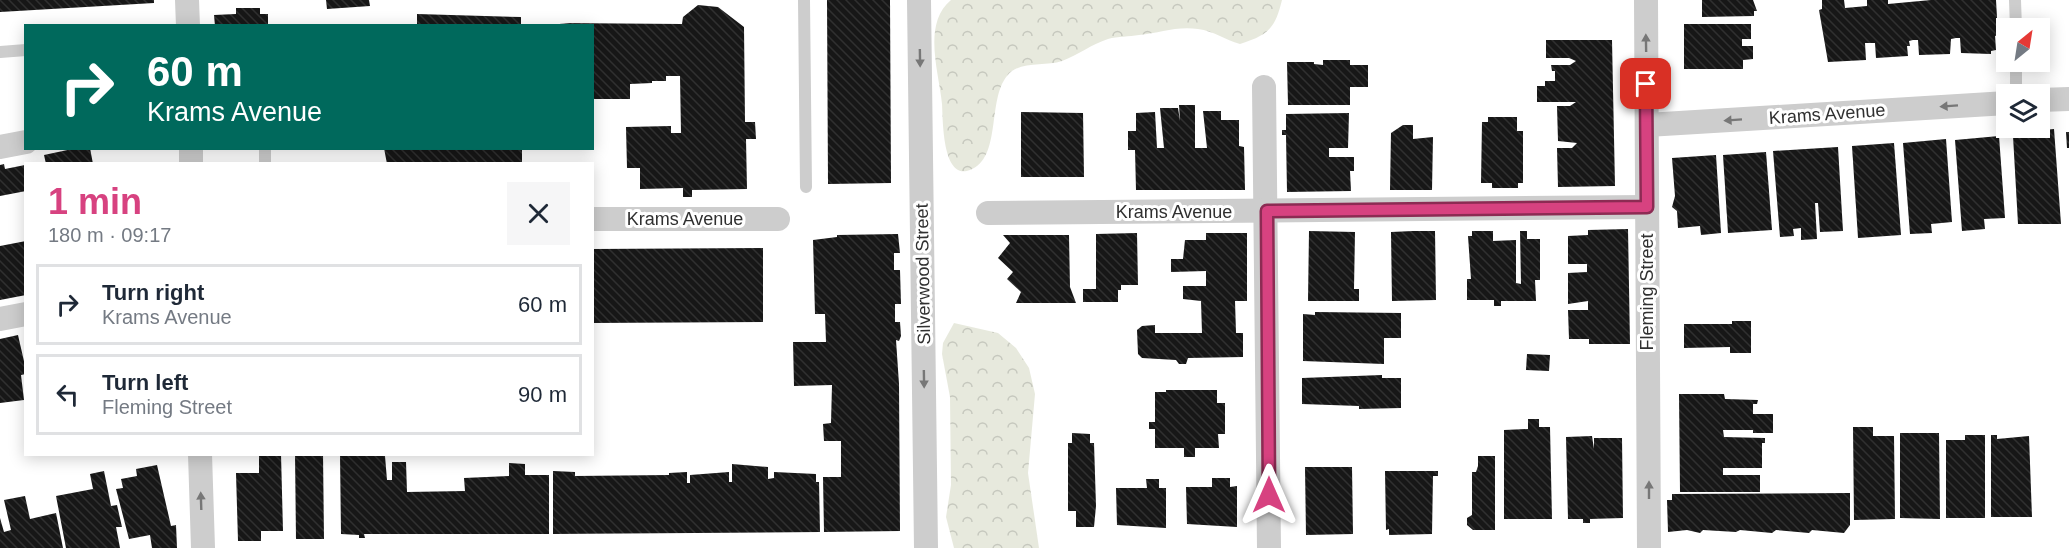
<!DOCTYPE html>
<html lang="en">
<head>
<meta charset="utf-8">
<style>
  :root { --surface:#fff; --page:#f6f6f7; --text:#1f2937; --muted:#747a83; --line:#e0e1e3; --accent:#d74280 }
  body { margin:0; font-family:Helvetica,sans-serif; background:var(--page); color:var(--text); height:100vh; display:flex; flex-direction:column; font-size:22px; white-space:nowrap }
  * { box-sizing:border-box; margin:0 }
  p { font-size:20px; color:var(--muted) }
  .icon { flex:none; width:33px; height:33px; fill:none; stroke:currentColor; stroke-width:2; stroke-linecap:round; stroke-linejoin:round }
  .map { position:relative; flex:1; overflow:hidden }
  .details { position:absolute; left:24px; top:162px; width:570px; height:294px; display:flex; flex-direction:column; background:var(--surface); border-radius:0px; box-shadow:0 3px 15px #0003 }
  .details>* { flex:none }
  .top-card { position:absolute; left:24px; top:24px; width:570px; height:126px; border-radius:0px; box-shadow:0 3px 15px #0003; background:#00695c; color:#fff; overflow:hidden }
  .needle { width:39px; rotate:30deg }
  .tools { position:absolute; left:1996px; top:18px; display:grid; gap:12px }
  .tools a { display:grid; place-items:center; width:54px; height:54px; border-radius:0px; background:var(--surface); box-shadow:0 3px 15px #0003; font-size:30px }
  .pin { position:absolute; display:grid; place-items:center; width:51px; height:51px; color:#fff; margin:-26px; border-radius:12px; box-shadow:0 3px 9px #0006 }
  .me { position:absolute; width:66px; margin:-33px; rotate:0deg; stroke-linejoin:round; filter:drop-shadow(0 0 4px #0008) }
  .turn { display:flex; align-items:center; gap:21px; height:126px; padding:0 24px; font-size:27px }
  .turn .icon { width:78px; height:78px; stroke-width:2.5 }
  .turn b { display:block; font-size:42px; line-height:51px }
  .round { display:grid; place-items:center; flex:none; width:63px; height:63px; border-radius:0px; background:var(--page) }
  .overview { display:flex; align-items:center; justify-content:space-between; height:102px; padding:0 24px }
  h1 { font-size:36px; font-weight:700; line-height:45px; color:var(--accent) }
  ul { padding:0; list-style:none }
  li { display:flex; align-items:center; gap:18px; height:81px; margin:0 12px 9px; padding:0 12px; border:3px solid var(--line); border-radius:0px }
  li div { flex:1 }
  li b { display:block; font-size:22px }
  li em { font-style:normal }
  .map>svg:first-child { display:block }
  .forest { fill:url(#forest-crowns) }
  .building { fill:url(#building-back-hatch) }
  .lines { fill:none; stroke-linecap:round; stroke-linejoin:round }
  .lane { stroke:#cdcdcd; stroke-width:12 }
  .street { stroke:#cdcdcd; stroke-width:24 }
  .oneway { fill:#777 }
  .route-casing { stroke:#8c2b53; stroke-width:15 }
  .route { stroke:#d74280; stroke-width:10 }
  .labels { text-anchor:middle; dominant-baseline:central; stroke-width:6; stroke-linejoin:round; paint-order:stroke }
  .street-label { font-size:18px; fill:#303030; stroke:#fff }
</style>
</head>
<body>
<div class="map">
<svg width="2069" height="548" viewBox="0 0 2069 548">
  <defs>
    <pattern id="forest-crowns" width="20" height="18" patternUnits="userSpaceOnUse" patternTransform="scale(1.5)"><rect width="20" height="18" fill="#e7e9dd"/><path d="M2 6a3 3 0 1 1 6 0M12 15a3 3 0 1 1 6 0" fill="none" stroke="#c6c8be"/></pattern>
    <pattern id="building-back-hatch" width="6" height="6" patternUnits="userSpaceOnUse" patternTransform="scale(1.5)"><rect width="6" height="6" fill="#171717"/><path d="M-1 5l2 2M0 0l6 6M5-1l2 2" fill="none" stroke="#303030"/></pattern>
  </defs>
  <rect width="100%" height="100%" fill="#fff"/>
  <g class="forest">
    <path d="M951,0H1282C1275,29 1268,35 1240,44C1225,40 1214,31 1198,29C1176,26 1160,33 1139,35C1129,37 1118,36 1108,39C1092,44 1078,55 1062,61C1045,67 1019,60 1007,76C987,100 1002,158 970,170C942,181 943,119 942,104C939,72 922,24 951,0Z"/>
    <polygon points="954,323 998,333 1016,348 1029,368 1035,394 1028,473 1039,548 954,548 946,517 951,485 950,397 942,354 943,343"/>
  </g>
  <g class="building">
    <polygon points="0,0 154,0 154,3 0,12"/>
    <polygon points="326,0 369,0 370,6 327,9"/>
    <polygon points="827,0 890,0 891,183 828,184"/>
    <polygon points="1702,0 1753,0 1757,11 1754,11 1754,16 1702,17"/>
    <polygon points="1822,0 1844,0 1845,8 1867,6 1867,0 1888,0 1888,4 1931,0 1996,0 1998,35 1995,36 1996,50 1991,51 1991,54 1961,53 1960,38 1956,38 1951,39 1950,54 1919,55 1918,40 1913,40 1909,41 1910,46 1907,46 1908,56 1876,58 1875,43 1865,43 1866,60 1828,62 1819,10 1822,9"/>
    <polygon points="698,5 718,7 744,27 745,122 755,122 756,139 746,139 747,189 692,190 692,197 683,197 683,188 640,189 640,168 627,168 626,127 671,126 671,133 681,133 680,76 666,76 666,81 652,81 652,83 630,84 630,99 592,99 592,26 559,23 682,24 683,17"/>
    <polygon points="236,8 260,8 260,14 268,14 268,26 215,26 214,15 236,14"/>
    <polygon points="417,14 521,17 521,26 417,26"/>
    <polygon points="1684,24 1751,24 1751,39 1742,39 1742,46 1753,46 1753,59 1743,60 1743,69 1684,69"/>
    <polygon points="1546,40 1612,40 1615,186 1558,187 1557,148 1572,148 1577,143 1558,141 1557,106 1570,106 1576,102 1537,102 1537,86 1545,86 1545,81 1555,81 1555,71 1552,71 1551,65 1570,65 1576,61 1569,58 1546,58"/>
    <polygon points="1323,60 1350,60 1350,65 1368,65 1368,87 1350,87 1350,105 1288,105 1287,62 1314,62 1314,64 1323,65"/>
    <polygon points="1179,105 1195,105 1195,148 1207,148 1203,111 1221,111 1221,120 1239,120 1239,146 1244,147 1245,190 1136,190 1135,150 1128,150 1128,131 1136,131 1136,113 1155,112 1157,148 1164,148 1160,108 1178,108 1180,121"/>
    <polygon points="1021,112 1083,113 1084,177 1021,177"/>
    <polygon points="1349,113 1348,148 1329,148 1329,157 1354,157 1354,171 1350,171 1351,191 1287,192 1286,135 1282,135 1282,130 1286,130 1286,114"/>
    <polygon points="1488,117 1517,117 1517,131 1523,131 1523,183 1518,183 1518,188 1492,188 1492,183 1481,183 1482,122 1488,122"/>
    <polygon points="1403,125 1413,125 1413,139 1433,137 1432,190 1390,190 1391,133"/>
    <polygon points="2054,129 2061,224 2018,224 2013,136 2034,135 2034,131"/>
    <polygon points="2066,132 2069,132 2069,148 2067,148"/>
    <polygon points="1999,136 2005,218 1984,219 1985,229 1962,231 1955,140"/>
    <polygon points="1946,139 1952,222 1931,224 1932,233 1910,234 1903,143"/>
    <polygon points="1894,143 1901,235 1858,238 1852,146"/>
    <polygon points="1838,147 1843,231 1820,232 1818,203 1815,203 1817,239 1801,240 1801,228 1793,229 1794,236 1780,237 1773,151"/>
    <polygon points="77,148 90,148 93,164 46,164 44,155"/>
    <polygon points="384,148 522,148 522,164 387,164"/>
    <polygon points="1766,152 1772,230 1728,233 1723,155"/>
    <polygon points="1716,155 1721,233 1701,235 1700,226 1678,228 1677,211 1672,207 1675,196 1672,158"/>
    <polygon points="4,164 5,169 25,165 26,191 0,196 0,165"/>
    <polygon points="1628,229 1630,344 1589,344 1589,339 1569,339 1568,310 1588,310 1588,301 1568,304 1568,273 1587,272 1587,264 1568,264 1568,236 1588,235 1588,230"/>
    <polygon points="1309,231 1355,232 1354,289 1359,289 1359,301 1308,301"/>
    <polygon points="1413,231 1435,231 1436,300 1392,301 1391,232"/>
    <polygon points="1472,231 1493,231 1493,241 1516,240 1516,283 1521,284 1520,231 1527,231 1527,239 1540,239 1540,280 1535,280 1536,301 1501,301 1501,306 1494,306 1494,300 1467,300 1467,279 1471,279 1468,236 1472,236"/>
    <polygon points="1137,233 1138,285 1121,285 1121,290 1118,290 1118,302 1083,302 1083,289 1096,289 1096,234"/>
    <polygon points="1206,233 1247,233 1247,301 1235,301 1236,333 1243,333 1243,357 1188,358 1186,364 1179,364 1176,360 1142,358 1138,354 1137,330 1142,326 1155,325 1155,333 1202,333 1201,301 1183,299 1183,286 1206,286 1206,271 1171,272 1171,259 1183,259 1185,240 1206,240"/>
    <polygon points="898,234 900,253 894,253 894,270 900,270 901,304 895,304 895,322 900,322 901,336 899,341 896,340 899,384 900,531 824,532 823,477 841,477 841,441 824,441 823,424 831,423 832,385 794,386 793,342 826,342 825,314 815,314 813,240 837,237 837,235"/>
    <polygon points="1003,235 1069,235 1070,287 1076,303 1016,303 1021,292 1007,279 1013,272 998,258 1010,243"/>
    <polygon points="26,241 26,295 0,300 0,246"/>
    <polygon points="763,248 763,322 592,323 592,249"/>
    <polygon points="1315,312 1401,313 1401,338 1384,338 1384,364 1303,361 1303,314 1315,315"/>
    <polygon points="1732,321 1751,321 1751,353 1730,353 1730,347 1684,348 1684,324 1732,324"/>
    <polygon points="18,335 26,370 26,374 21,375 24,400 0,403 0,339"/>
    <polygon points="1527,354 1550,355 1549,371 1526,370"/>
    <polygon points="1382,375 1382,378 1401,378 1401,408 1359,409 1359,406 1302,404 1302,378"/>
    <polygon points="1166,390 1217,390 1217,403 1225,403 1225,434 1218,434 1219,448 1195,448 1195,457 1184,457 1184,448 1155,448 1155,429 1149,429 1149,422 1155,422 1155,392 1166,392"/>
    <polygon points="1679,394 1724,394 1725,399 1758,400 1757,404 1753,404 1753,414 1773,414 1773,433 1753,433 1753,430 1723,430 1724,437 1765,438 1765,443 1762,443 1762,468 1723,468 1723,475 1760,475 1760,492 1680,492"/>
    <polygon points="1528,419 1539,419 1539,427 1550,427 1552,519 1504,519 1504,430 1528,429"/>
    <polygon points="1853,427 1873,427 1873,436 1894,436 1895,519 1854,520"/>
    <polygon points="1072,433 1090,434 1090,443 1094,443 1096,506 1094,527 1076,527 1076,511 1068,511 1068,443 1072,443"/>
    <polygon points="1900,433 1939,433 1940,519 1900,518"/>
    <polygon points="1965,435 1985,435 1985,518 1946,518 1946,440 1965,440"/>
    <polygon points="1991,435 1997,435 1997,439 2029,436 2032,517 1991,517"/>
    <polygon points="1592,436 1594,449 1594,438 1622,438 1623,518 1590,519 1590,523 1583,523 1583,519 1568,519 1566,437"/>
    <polygon points="259,454 281,454 283,531 261,531 261,541 238,541 236,473 259,473"/>
    <polygon points="295,454 323,454 324,539 296,539"/>
    <polygon points="340,454 385,456 387,480 392,480 392,462 406,462 407,492 465,491 464,478 509,476 509,463 525,464 525,475 549,475 549,534 364,534 365,538 359,538 359,535 341,534"/>
    <polygon points="1478,456 1495,456 1495,530 1473,530 1467,525 1467,518 1472,515 1472,472 1476,472 1478,466"/>
    <polygon points="732,464 768,467 768,479 774,478 774,472 816,474 816,482 819,482 820,532 553,534 553,471 575,472 575,476 669,475 669,473 687,472 687,483 690,483 690,475 729,472 729,482 732,482"/>
    <polygon points="157,465 171,526 176,525 177,548 152,548 150,535 129,539 116,489 123,488 121,479 137,476 136,469"/>
    <polygon points="1305,467 1352,467 1353,534 1306,535"/>
    <polygon points="104,471 111,506 117,505 122,527 116,527 120,548 66,548 56,496 93,489 90,474"/>
    <polygon points="1385,471 1438,471 1438,476 1433,476 1432,534 1389,535 1389,529 1386,530"/>
    <polygon points="1212,478 1230,478 1230,487 1237,486 1237,527 1187,524 1186,487 1212,487"/>
    <polygon points="1146,479 1159,479 1159,488 1166,488 1166,528 1117,525 1116,488 1147,488"/>
    <polygon points="1850,493 1850,525 1844,533 1812,530 1809,533 1776,530 1772,533 1740,530 1736,532 1703,530 1700,533 1687,530 1668,532 1667,500 1672,500 1672,494"/>
    <polygon points="25,496 30,519 56,513 63,548 0,548 0,518 4,532 11,530 4,500"/>
  </g>
  <g class="lines">
    <g class="lane">
      <polyline points="804,0 806,187"/>
      <polyline points="2015,0 2016,28"/>
      <polyline points="0,52 26,50"/>
      <polyline points="2016,62 2016,94"/>
      <polyline points="265,148 265,164"/>
    </g>
    <g class="street">
      <polyline points="187,0 188,26"/>
      <polyline points="919,0 926,548"/>
      <polyline points="1646,0 1649,548"/>
      <polyline points="1264,87 1269,548"/>
      <polyline points="2040,100 2069,99"/>
      <polyline points="1647,125 2007,103"/>
      <polyline points="0,147 26,142"/>
      <polyline points="191,148 191,164"/>
      <polyline points="988,213 1647,207"/>
      <polyline points="592,219 778,219"/>
      <polyline points="0,319 26,314"/>
      <polyline points="200,454 203,548"/>
    </g>
  </g>
  <defs><path id="oneway-solid" d="M-6-.8H1V-3.2L6.5 0L1 3.2V.8H-6Z" transform="scale(1.5)"/></defs>
  <g class="oneway">
    <use href="#oneway-solid" transform="translate(1646 43) rotate(-91)"/>
    <use href="#oneway-solid" transform="translate(920 58) rotate(89)"/>
    <use href="#oneway-solid" transform="translate(1949 106) rotate(176)"/>
    <use href="#oneway-solid" transform="translate(1733 120) rotate(176)"/>
    <use href="#oneway-solid" transform="translate(924 379) rotate(89)"/>
    <use href="#oneway-solid" transform="translate(1649 490) rotate(-90)"/>
    <use href="#oneway-solid" transform="translate(201 501) rotate(-92)"/>
  </g>
  <g class="lines">
    <g class="route-casing">
      <polyline id="route" points="1269,495 1267,211 1647,207 1646,84"/>
    </g>
    <use href="#route" class="route"/>
  </g>
  <g class="labels">
    <g class="street-label">
      <text transform="translate(1827 114) rotate(-4)">Krams Avenue</text>
      <text x="1174" y="212">Krams Avenue</text>
      <text x="685" y="219">Krams Avenue</text>
      <text transform="translate(923 274) rotate(-91)">Silverwood Street</text>
      <text transform="translate(1647 292) rotate(-90)">Fleming Street</text>
    </g>
  </g>
</svg>
<div class="tools">
<a><svg class="needle" viewBox="-14 -14 28 28"><path d="M0-13l5 13h-10z" fill="#e53935"/><path d="M0 13l5-13h-10z" fill="#747a83"/></svg></a>
<a><svg class="icon" aria-label="layers" viewBox="0 0 24 24"><path d="M12 4l9 5-9 5-9-5zM3 14l9 5 9-5"/></svg></a>
</div>
<div class="pin" style="left:1646px;top:84px;background:#d93025"><svg class="icon" aria-label="arrive" viewBox="0 0 24 24"><path d="M6 21V4h12l-3 4 3 4H6"/></svg></div>
<svg class="me" style="left:1269px;top:495px" viewBox="-20 -20 40 40"><path d="M0-17L14 15 0 8-14 15z" fill="#d74280" stroke="#fff" stroke-width="4"/></svg>
<div class="top-card">
<div class="turn"><svg class="icon" aria-label="right" viewBox="0 0 24 24"><path d="M7 20v-9h11M14 6l5 5-5 5"/></svg><div><b>60 m</b>Krams Avenue</div></div>
</div>
<section class="details">
<div class="overview"><div><h1>1 min</h1><p>180 m · 09:17</p></div><a class="round"><svg class="icon" aria-label="close" viewBox="0 0 24 24"><path d="M6 6l12 12M18 6L6 18"/></svg></a></div>
<ul>
<li><svg class="icon" aria-label="right" viewBox="0 0 24 24"><path d="M7 20v-9h11M14 6l5 5-5 5"/></svg><div><b>Turn right</b><p>Krams Avenue</p></div><em>60 m</em></li>
<li><svg class="icon" aria-label="left" viewBox="0 0 24 24"><path d="M17 20v-9H6M10 6l-5 5 5 5"/></svg><div><b>Turn left</b><p>Fleming Street</p></div><em>90 m</em></li>
</ul>
</section>
</div>
</body>
</html>
